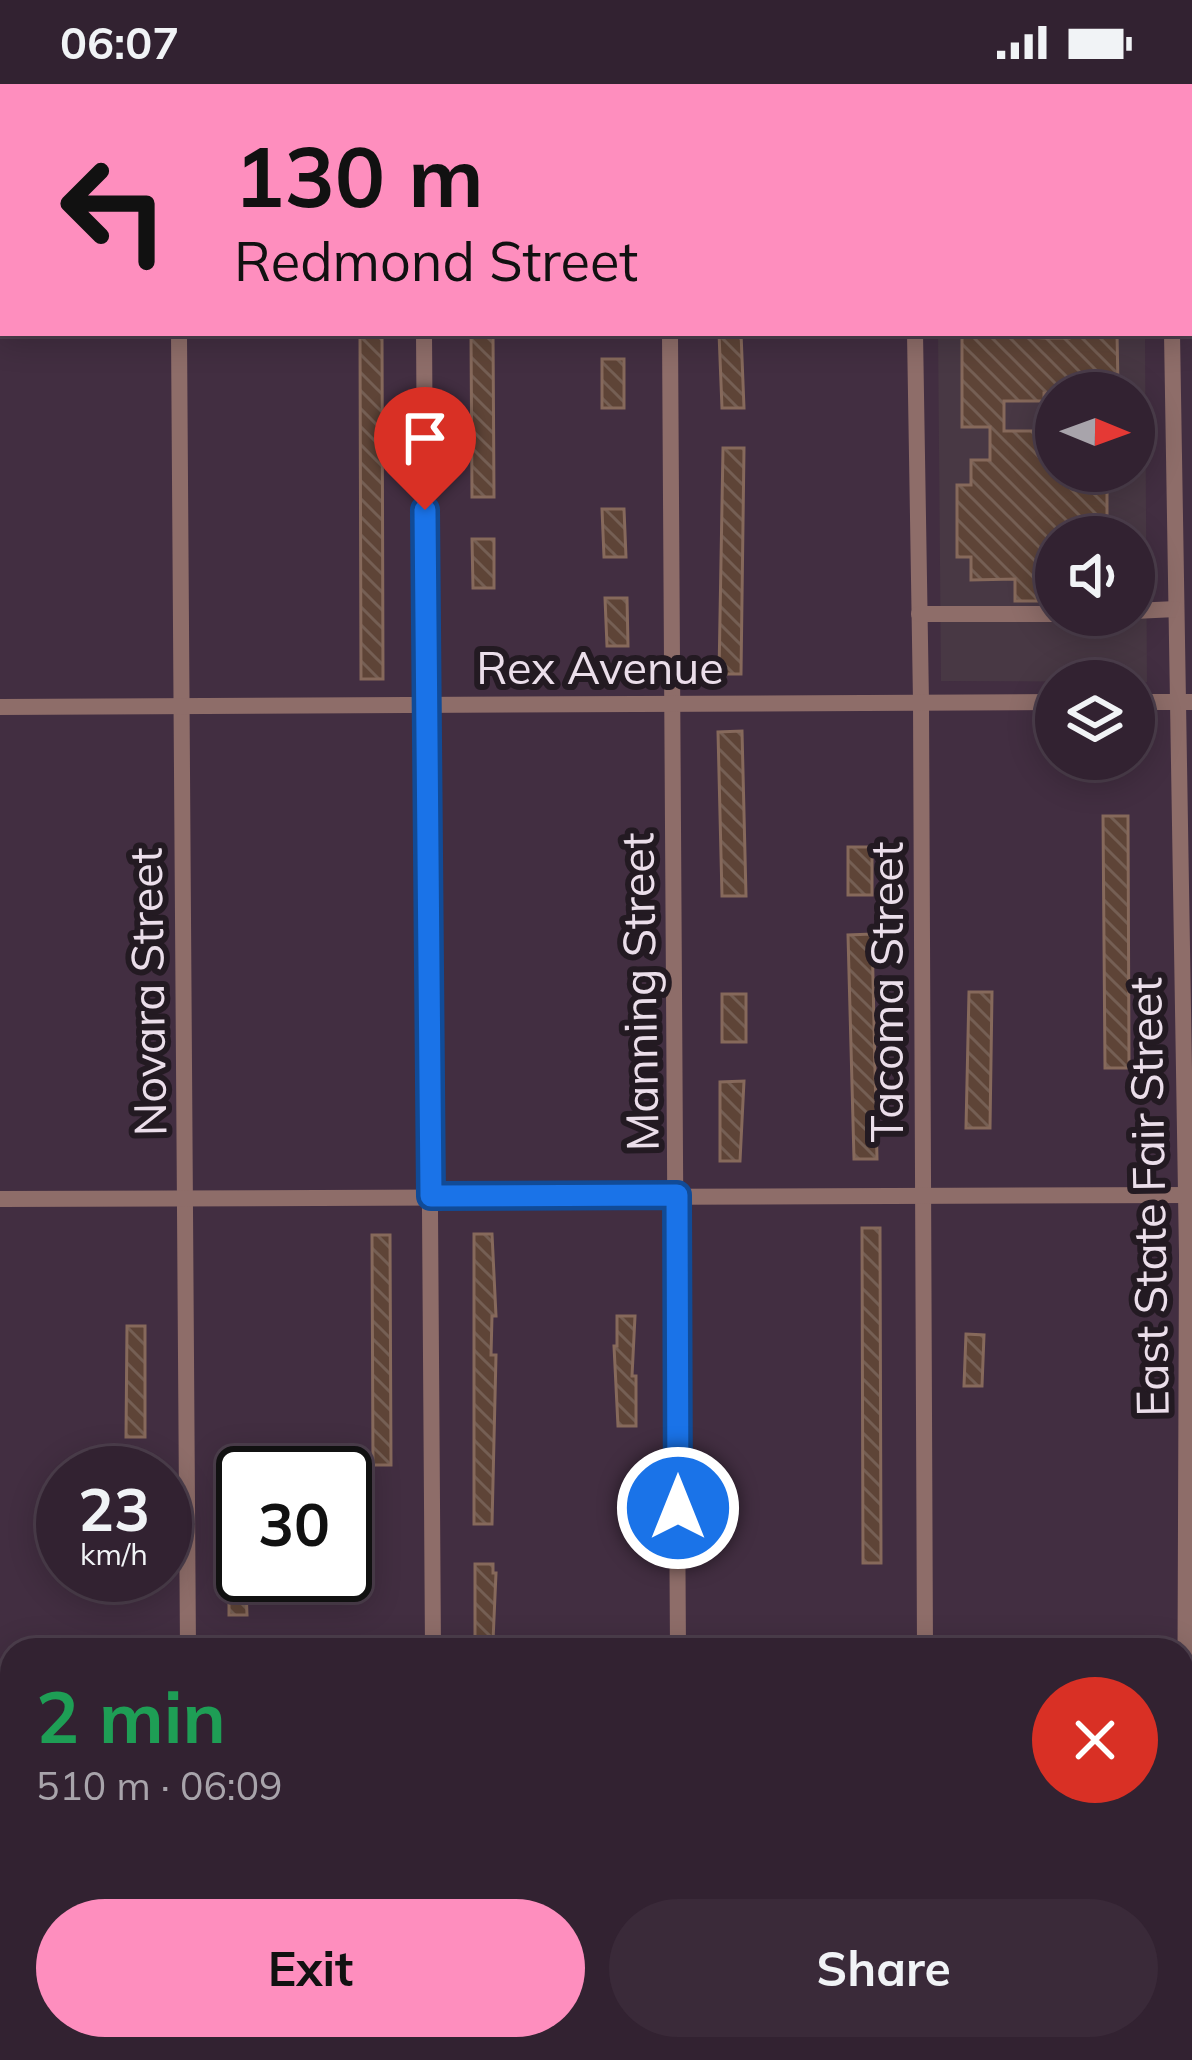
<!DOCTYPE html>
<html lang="en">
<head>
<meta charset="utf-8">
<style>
  :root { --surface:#322231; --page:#3a2a39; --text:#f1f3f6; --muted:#a8a4ab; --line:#4d3f4d; --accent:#fe8ebe }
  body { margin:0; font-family:Mulish,sans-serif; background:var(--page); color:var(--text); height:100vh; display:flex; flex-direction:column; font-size:45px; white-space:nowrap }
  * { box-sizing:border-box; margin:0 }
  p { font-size:39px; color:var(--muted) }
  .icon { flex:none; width:66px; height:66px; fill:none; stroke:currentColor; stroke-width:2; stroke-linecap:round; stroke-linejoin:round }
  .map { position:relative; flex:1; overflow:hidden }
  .sheet { position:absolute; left:0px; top:1554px; width:1194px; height:423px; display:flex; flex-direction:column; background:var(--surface); border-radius:36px 36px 0 0; box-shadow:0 6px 30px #0003,0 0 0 3px var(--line) }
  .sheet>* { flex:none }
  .hud { position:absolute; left:0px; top:0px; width:1194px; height:252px; box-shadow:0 6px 30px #0003,0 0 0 3px var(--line); background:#fe8ebe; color:#111; overflow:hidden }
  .needle { width:78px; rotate:91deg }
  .tools { position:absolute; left:1035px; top:288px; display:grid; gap:24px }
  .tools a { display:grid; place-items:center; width:120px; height:120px; border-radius:50%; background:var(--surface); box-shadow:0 6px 30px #0003,0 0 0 3px var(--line); font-size:60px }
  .speed { position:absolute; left:36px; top:1362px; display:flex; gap:24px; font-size:60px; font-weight:700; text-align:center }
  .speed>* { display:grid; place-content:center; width:156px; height:156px; border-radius:50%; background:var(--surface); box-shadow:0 6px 30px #0003,0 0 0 3px var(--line); line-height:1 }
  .speed small { font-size:30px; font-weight:400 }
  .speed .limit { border:6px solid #111; border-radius:18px; background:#fff; color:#111 }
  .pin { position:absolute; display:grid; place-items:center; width:102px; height:102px; color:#fff; margin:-123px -51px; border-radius:50% 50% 50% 0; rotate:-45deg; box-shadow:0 0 12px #0007 }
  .pin .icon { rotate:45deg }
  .me { position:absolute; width:132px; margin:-66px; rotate:0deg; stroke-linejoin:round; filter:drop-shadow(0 0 9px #0008) }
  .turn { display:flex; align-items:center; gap:42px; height:252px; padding:0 36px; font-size:54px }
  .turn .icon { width:156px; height:156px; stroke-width:2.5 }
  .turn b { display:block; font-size:84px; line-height:102px }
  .round { display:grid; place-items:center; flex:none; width:126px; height:126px; border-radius:63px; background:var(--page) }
  .overview { display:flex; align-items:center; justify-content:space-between; height:204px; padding:0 36px }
  h1 { font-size:72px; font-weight:700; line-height:90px; color:#1e9e55 }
  .button { display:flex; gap:24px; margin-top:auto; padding:24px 36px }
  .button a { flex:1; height:138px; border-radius:72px; background:var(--accent); color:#111; font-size:48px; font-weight:700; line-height:138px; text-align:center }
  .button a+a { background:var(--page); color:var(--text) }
  .status { display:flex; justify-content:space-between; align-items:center; height:84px; padding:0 60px; background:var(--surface); direction:ltr }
  .status svg { height:33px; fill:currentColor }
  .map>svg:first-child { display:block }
  .education { fill:#483844; fill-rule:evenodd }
  .park { fill:url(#park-tufts) }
  .building { fill:url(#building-back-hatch); stroke:#86695b; stroke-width:3 }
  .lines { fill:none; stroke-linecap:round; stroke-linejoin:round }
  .minor { stroke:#8e6d69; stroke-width:16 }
  .route-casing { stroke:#114b97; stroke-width:30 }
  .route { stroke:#1a73e8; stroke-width:21 }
  .labels { text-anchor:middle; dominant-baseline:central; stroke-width:12; stroke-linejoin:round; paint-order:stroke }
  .street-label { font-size:45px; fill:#ebdeea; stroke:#231a22 }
</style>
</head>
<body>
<div class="status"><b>06:07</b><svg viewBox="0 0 49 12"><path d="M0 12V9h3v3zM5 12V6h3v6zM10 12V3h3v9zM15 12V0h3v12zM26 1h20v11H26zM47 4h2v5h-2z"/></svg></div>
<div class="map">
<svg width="1192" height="1976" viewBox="0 0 1192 1976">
  <defs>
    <pattern id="park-tufts" width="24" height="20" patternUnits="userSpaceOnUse" patternTransform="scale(3)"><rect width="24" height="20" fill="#436126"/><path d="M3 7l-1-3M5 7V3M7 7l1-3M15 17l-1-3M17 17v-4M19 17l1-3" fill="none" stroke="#5e7746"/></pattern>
    <pattern id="building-back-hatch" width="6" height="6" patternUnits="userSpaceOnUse" patternTransform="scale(3)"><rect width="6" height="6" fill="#5e4437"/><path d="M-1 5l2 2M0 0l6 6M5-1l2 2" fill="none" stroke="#755f54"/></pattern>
  </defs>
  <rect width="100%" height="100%" fill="#422e41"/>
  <path class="education" d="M938,249H1145L1147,598L941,597ZM1056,309H1134V387H1056ZM1056,453H1134V531H1056Z"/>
  <rect class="park" x="11" y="0" width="758" height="3"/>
  <g class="building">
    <polygon points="360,249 382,249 383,595 361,595"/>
    <polygon points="471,249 493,249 494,413 472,413"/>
    <polygon points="719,249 741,249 744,324 722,324"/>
    <polygon points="962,249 1045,254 1069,254 1069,249 1117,249 1118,302 1096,302 1096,309 1044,309 1044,317 1004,317 1004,347 1056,347 1056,387 1096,387 1096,396 1107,396 1107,453 1056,453 1056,517 1015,517 1015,495 971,496 971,473 957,473 957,401 971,401 971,376 990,376 990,343 962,343"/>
    <rect x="602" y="275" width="22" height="49"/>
    <polygon points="723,364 744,364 741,590 719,590"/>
    <polygon points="602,425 624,425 626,473 604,473"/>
    <polygon points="472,455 494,455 494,504 473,504"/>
    <polygon points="605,514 627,514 628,562 607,562"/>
    <polygon points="742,647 746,812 722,812 718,648"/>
    <polygon points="1103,732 1128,732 1129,984 1105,984"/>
    <rect x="848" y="763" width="24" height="48"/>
    <polygon points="872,850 877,1075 854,1075 848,851"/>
    <polygon points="969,908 992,908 990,1044 966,1044"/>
    <rect x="722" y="910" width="24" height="48"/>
    <polygon points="744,997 740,1077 720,1077 720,998"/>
    <polygon points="862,1144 880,1144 881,1479 863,1479"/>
    <polygon points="474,1150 492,1150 496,1232 492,1232 491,1271 496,1271 492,1440 474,1440"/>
    <polygon points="372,1151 390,1151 391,1381 373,1381"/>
    <polygon points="617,1232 635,1232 632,1292 636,1292 636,1342 618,1342 614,1262 617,1262"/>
    <polygon points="127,1242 145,1242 145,1353 126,1353"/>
    <polygon points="966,1250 984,1251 982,1302 964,1302"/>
    <polygon points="229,1421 243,1421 247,1531 229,1531"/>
    <polygon points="475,1480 493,1480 493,1489 496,1489 493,1557 475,1557"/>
  </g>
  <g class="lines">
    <g class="minor">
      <polyline points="792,0 792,3"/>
      <polyline points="861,0 861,3"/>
      <polyline points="1171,0 1171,3"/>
      <polyline points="1191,122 1192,122"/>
      <polyline points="0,132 3,132"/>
      <polyline points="179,249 188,1566"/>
      <polyline points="424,249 433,1566"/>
      <polyline points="670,249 678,1566"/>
      <polyline points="915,249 921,618 925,1566"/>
      <polyline points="1172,249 1187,1171 1184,1976"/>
      <polyline points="1134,527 1176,525"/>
      <polyline points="919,530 1056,530"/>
      <polyline points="1134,618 1192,618"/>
      <polyline points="0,623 1056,618"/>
      <polyline points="0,1115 1192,1111"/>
      <polyline points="0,1614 12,1614"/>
      <polyline points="433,1965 433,1976"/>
      <polyline points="679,1965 679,1976"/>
      <polyline points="188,1976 188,1965"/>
      <polyline points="925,1976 925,1965"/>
    </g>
  </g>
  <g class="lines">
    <g class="route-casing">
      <polyline id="route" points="425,426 431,1112 677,1111 678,1424"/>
    </g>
    <use href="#route" class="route"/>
  </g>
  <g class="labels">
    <g class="street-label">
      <text x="600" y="583">Rex Avenue</text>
      <text transform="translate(147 908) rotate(-91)">Novara Street</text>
      <text transform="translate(639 908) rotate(-91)">Manning Street</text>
      <text transform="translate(886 908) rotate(-90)">Tacoma Street</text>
      <text transform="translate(1148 1113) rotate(-91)">East State Fair Street</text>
    </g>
  </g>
</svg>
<div class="tools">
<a><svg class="needle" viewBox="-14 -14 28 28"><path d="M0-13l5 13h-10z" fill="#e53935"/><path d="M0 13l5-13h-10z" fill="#a8a4ab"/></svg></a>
<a><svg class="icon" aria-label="sound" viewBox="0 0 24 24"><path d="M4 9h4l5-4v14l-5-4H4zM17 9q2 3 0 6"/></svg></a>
<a><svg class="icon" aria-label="layers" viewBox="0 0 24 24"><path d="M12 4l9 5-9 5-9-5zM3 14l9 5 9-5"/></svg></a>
</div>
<div class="speed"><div>23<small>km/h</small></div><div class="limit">30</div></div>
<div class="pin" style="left:425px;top:426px;background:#d93025"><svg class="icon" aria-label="arrive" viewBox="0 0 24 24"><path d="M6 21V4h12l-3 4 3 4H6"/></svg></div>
<svg class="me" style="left:678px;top:1424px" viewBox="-20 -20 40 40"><circle r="17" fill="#1a73e8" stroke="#fff" stroke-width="3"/><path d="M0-11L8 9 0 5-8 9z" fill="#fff"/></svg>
<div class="hud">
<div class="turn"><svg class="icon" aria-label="left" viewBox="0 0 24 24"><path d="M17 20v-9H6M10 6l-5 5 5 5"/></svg><div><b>130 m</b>Redmond Street</div></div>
</div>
<section class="sheet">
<div class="overview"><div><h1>2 min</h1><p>510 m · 06:09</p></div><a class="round" style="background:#d93025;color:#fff"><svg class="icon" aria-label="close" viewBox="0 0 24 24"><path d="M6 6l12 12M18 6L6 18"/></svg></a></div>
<div class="button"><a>Exit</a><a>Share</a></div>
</section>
</div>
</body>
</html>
